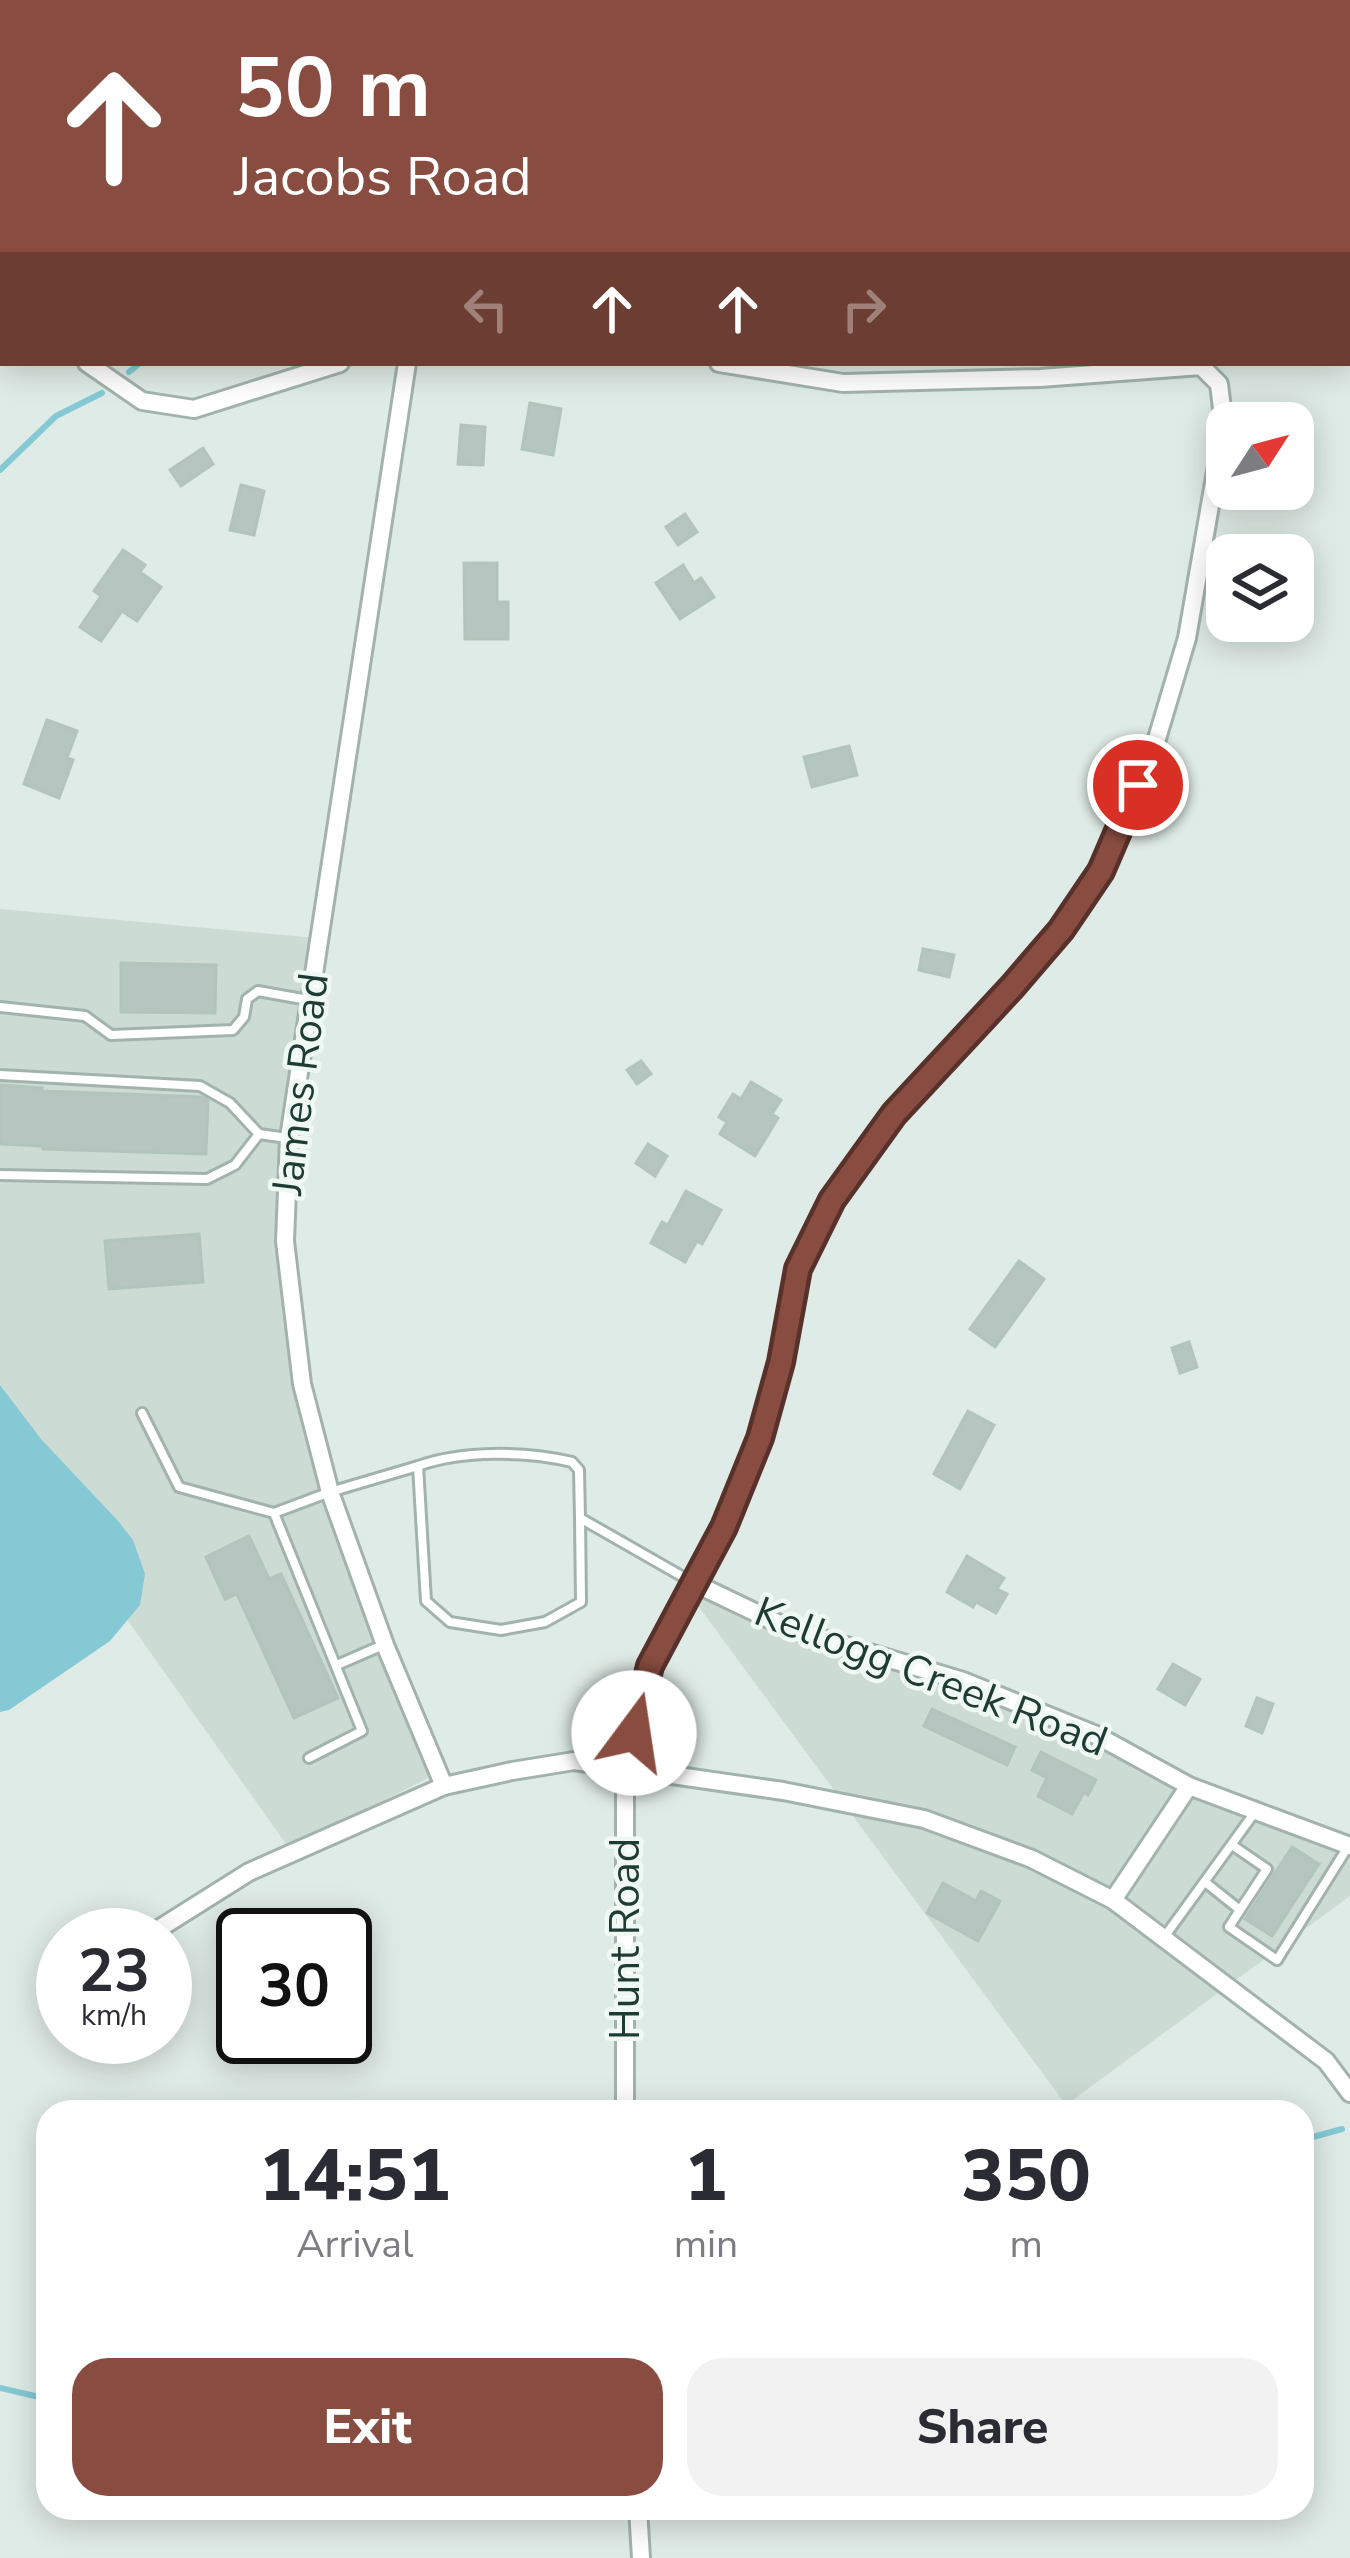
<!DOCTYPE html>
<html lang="en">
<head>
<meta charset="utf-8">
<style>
  :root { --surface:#fff; --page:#f2f2f3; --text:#2b2b33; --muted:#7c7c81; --accent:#884d40 }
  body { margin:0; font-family:"Nunito Sans",sans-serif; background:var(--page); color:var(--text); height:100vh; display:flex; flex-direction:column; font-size:45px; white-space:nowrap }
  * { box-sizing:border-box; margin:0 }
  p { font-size:39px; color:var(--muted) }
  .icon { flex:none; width:66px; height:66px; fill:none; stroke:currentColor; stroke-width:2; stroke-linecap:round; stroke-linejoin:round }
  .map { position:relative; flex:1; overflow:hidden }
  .details { position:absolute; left:36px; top:2100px; width:1278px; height:420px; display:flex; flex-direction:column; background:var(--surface); border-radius:36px; box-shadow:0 6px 30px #0003 }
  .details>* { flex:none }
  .guide { position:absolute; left:0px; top:0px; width:1350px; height:366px; box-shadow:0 6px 30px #0003; background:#884d40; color:#fff; overflow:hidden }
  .needle { width:78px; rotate:54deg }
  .fabs { position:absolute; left:1206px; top:402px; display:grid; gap:24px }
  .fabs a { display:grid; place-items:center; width:108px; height:108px; border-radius:24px; background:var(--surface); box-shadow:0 6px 30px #0003; font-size:60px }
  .speed { position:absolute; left:36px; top:1908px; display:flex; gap:24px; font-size:60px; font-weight:700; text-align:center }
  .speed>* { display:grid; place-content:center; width:156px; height:156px; border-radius:50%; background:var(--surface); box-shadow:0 6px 30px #0003; line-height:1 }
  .speed small { font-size:30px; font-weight:400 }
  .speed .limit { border:6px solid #111; border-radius:18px; background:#fff; color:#111 }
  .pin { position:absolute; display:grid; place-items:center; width:102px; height:102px; color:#fff; margin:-51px; border:6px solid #fff; border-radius:50%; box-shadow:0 3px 12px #0007 }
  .me { position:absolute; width:132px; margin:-66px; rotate:14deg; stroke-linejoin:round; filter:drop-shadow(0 0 9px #0008) }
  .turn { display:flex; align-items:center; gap:42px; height:252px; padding:0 36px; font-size:54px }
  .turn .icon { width:156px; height:156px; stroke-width:2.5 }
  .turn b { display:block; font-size:84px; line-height:102px }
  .lanes { display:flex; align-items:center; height:114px; padding:0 36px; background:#0003; justify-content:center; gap:60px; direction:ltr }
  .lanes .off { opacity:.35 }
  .eta { display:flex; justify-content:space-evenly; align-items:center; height:204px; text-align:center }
  .eta b { font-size:72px; font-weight:800; line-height:84px }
  .button { display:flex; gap:24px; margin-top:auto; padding:24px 36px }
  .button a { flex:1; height:138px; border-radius:36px; background:var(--accent); color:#fff; font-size:48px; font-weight:800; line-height:138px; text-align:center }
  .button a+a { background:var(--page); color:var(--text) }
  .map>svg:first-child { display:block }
  .built { fill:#cddbd5 }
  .water { fill:#84c9d4 }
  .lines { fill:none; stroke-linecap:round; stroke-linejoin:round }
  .stream { stroke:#84c9d4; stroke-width:6 }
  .building { fill:#b4c6bf; stroke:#b1c5bd; stroke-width:3 }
  .service-casing { stroke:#a2b3ad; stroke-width:14 }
  .minor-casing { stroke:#a2b3ad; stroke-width:22 }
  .service { stroke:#fff; stroke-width:8 }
  .minor { stroke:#fff; stroke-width:16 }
  .route-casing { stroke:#58322a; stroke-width:30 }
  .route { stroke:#884d40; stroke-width:21 }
  .labels { text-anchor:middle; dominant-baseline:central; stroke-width:9; stroke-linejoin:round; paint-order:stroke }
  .street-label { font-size:42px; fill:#1f3c34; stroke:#f0f8f4 }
</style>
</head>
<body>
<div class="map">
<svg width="1350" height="2558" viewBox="0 0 1350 2558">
  <rect width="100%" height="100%" fill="#dfebe6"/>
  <g class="built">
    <polygon points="0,909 316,938 281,1275 325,1492 434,1775 361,1812 298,1861 0,1440"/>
    <polygon points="682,1584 1350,1838 1350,1896 1066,2105"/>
  </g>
  <polygon class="water" points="0,1385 41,1439 118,1521 133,1540 145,1574 140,1605 110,1641 9,1710 0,1712"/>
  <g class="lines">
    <g class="stream">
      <polyline points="683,3 686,0"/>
      <polyline points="129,372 140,363"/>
      <polyline points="0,470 56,416 102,393"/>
      <polyline points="1302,2140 1342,2129"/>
      <polyline points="0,2388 48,2399"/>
    </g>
  </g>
  <g class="building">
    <polygon points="530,403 561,409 553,455 522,449"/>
    <polygon points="461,425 485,427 483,465 458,464"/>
    <polygon points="203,448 213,464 181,486 170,470"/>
    <polygon points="241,485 264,491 254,535 230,530"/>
    <polygon points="685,514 697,532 678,545 666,527"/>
    <polygon points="123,550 145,565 140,572 161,587 137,621 122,611 101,641 80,627 101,596 94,591"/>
    <polygon points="464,563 497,563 497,602 508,602 508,639 465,639"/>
    <polygon points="683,565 694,583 701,578 714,597 680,619 656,583"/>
    <polygon points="47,720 77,731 67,758 73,760 59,798 24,784"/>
    <polygon points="849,746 857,775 812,787 804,757"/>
    <polygon points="923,949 954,955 949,977 919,970"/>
    <polygon points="121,963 216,965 215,1013 121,1012"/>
    <polygon points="641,1061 651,1074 637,1084 627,1070"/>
    <polygon points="751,1082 781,1100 772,1114 778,1118 755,1156 720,1134 727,1122 719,1117 733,1094 741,1099"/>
    <polygon points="0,1085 42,1088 42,1091 202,1097 208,1100 206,1154 43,1149 43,1146 0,1144"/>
    <polygon points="648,1144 667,1156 655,1176 636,1163"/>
    <polygon points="686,1191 721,1210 702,1244 697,1241 685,1262 651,1243 662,1222 668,1225"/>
    <polygon points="199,1234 203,1282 109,1289 105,1241"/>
    <polygon points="1019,1261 1044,1279 995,1347 970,1329"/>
    <polygon points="1189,1342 1197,1367 1180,1373 1172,1348"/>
    <polygon points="968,1411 994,1425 960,1489 934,1474"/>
    <polygon points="249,1536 269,1579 281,1574 338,1698 294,1718 237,1594 225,1599 206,1557"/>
    <polygon points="967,1556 1004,1578 997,1589 1007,1594 996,1613 976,1602 973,1607 947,1592"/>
    <polygon points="1173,1664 1200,1679 1185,1705 1158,1689"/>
    <polygon points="1257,1698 1273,1704 1262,1733 1246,1726"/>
    <polygon points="932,1709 1015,1747 1007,1765 924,1726"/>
    <polygon points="1041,1752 1096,1780 1088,1795 1084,1792 1072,1814 1038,1796 1047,1778 1032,1770"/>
    <polygon points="1292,1847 1319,1864 1272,1936 1245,1919"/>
    <polygon points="943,1883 976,1901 981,1891 1000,1901 978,1941 927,1913"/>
  </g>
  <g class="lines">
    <g class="service-casing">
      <g id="service">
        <polyline points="23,0 24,3"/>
        <polyline points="0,188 3,184"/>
        <polyline points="0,1007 85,1016 111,1035 233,1030 244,1017 247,999 258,991 308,1000"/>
        <polyline points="0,1075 200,1086 230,1103 259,1134 287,1138"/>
        <polyline points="0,1175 207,1179 235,1165 259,1134"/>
        <polyline points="142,1413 179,1487 274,1513"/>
        <path d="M580,1518L581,1602L545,1622L501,1630L450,1622L426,1601L418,1466C462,1450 527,1451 572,1462L579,1470L580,1518L692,1582"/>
        <polyline points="337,1665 383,1645"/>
        <polyline points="309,1758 362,1731 274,1513 330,1492 418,1466"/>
        <polyline points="1205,1882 1240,1910 1267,1869 1232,1845"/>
        <polyline points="1240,1910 1229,1927 1277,1960 1349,1845"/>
        <polyline points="1165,1936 1255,1812"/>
      </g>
    </g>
    <g class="minor-casing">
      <g id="minor">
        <polyline points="0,283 3,286"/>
        <polyline points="87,363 142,401 194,409 340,363"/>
        <polyline points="407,363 289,1138 285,1241 302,1384 330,1492 385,1645 444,1786"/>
        <polyline points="694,1583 724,1527 760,1438 781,1362 798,1269 832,1200 894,1114 1013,987 1061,930 1101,871 1156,742 1187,638 1224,425 1219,384 1201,366 1040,378 843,383 719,363"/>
        <polyline points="1113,1900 1189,1786"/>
        <polyline points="149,1935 249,1872 444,1786 512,1771 574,1761 783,1791 924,1819 1032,1859 1113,1900 1326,2061 1350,2093"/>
        <polyline points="625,2112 625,1767 650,1666 694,1583 790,1629 963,1681 1096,1735 1189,1786 1350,1846"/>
        <polyline points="638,2508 641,2558"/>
      </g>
    </g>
    <use href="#service" class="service"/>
    <use href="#minor" class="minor"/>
  </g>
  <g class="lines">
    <g class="route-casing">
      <polyline id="route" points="634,1733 650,1666 724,1527 760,1438 781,1362 798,1269 832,1200 894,1114 1012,987 1061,930 1101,871 1138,785"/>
    </g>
    <use href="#route" class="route"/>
  </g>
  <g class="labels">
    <g class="street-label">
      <text transform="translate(301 1084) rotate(-83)">James Road</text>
      <text transform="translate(931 1677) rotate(21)">Kellogg Creek Road</text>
      <text transform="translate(625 1939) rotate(-90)">Hunt Road</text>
    </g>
  </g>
</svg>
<div class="fabs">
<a><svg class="needle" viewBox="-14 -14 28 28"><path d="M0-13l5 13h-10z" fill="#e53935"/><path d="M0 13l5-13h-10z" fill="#7c7c81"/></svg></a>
<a><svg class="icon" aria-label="layers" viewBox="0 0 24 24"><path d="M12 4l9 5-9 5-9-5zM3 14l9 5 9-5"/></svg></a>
</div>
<div class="speed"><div>23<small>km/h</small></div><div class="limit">30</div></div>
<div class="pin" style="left:1138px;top:785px;background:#d93025"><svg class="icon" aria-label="arrive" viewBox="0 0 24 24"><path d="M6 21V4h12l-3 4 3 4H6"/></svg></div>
<svg class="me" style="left:634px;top:1733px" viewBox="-20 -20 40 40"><circle r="19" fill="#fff"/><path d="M0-13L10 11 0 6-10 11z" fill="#884d40"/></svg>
<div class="guide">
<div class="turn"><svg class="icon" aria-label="ahead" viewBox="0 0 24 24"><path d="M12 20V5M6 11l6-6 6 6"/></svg><div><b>50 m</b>Jacobs Road</div></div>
<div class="lanes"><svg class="icon off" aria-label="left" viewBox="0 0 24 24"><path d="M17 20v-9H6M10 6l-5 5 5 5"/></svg><svg class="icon" aria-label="ahead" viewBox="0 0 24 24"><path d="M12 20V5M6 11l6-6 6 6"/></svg><svg class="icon" aria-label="ahead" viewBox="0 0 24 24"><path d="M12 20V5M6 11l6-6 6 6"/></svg><svg class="icon off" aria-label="right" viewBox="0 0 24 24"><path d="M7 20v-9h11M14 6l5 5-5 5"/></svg></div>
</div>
<section class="details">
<div class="eta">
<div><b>14:51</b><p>Arrival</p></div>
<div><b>1</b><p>min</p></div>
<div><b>350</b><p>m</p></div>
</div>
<div class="button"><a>Exit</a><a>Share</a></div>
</section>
</div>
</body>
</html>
